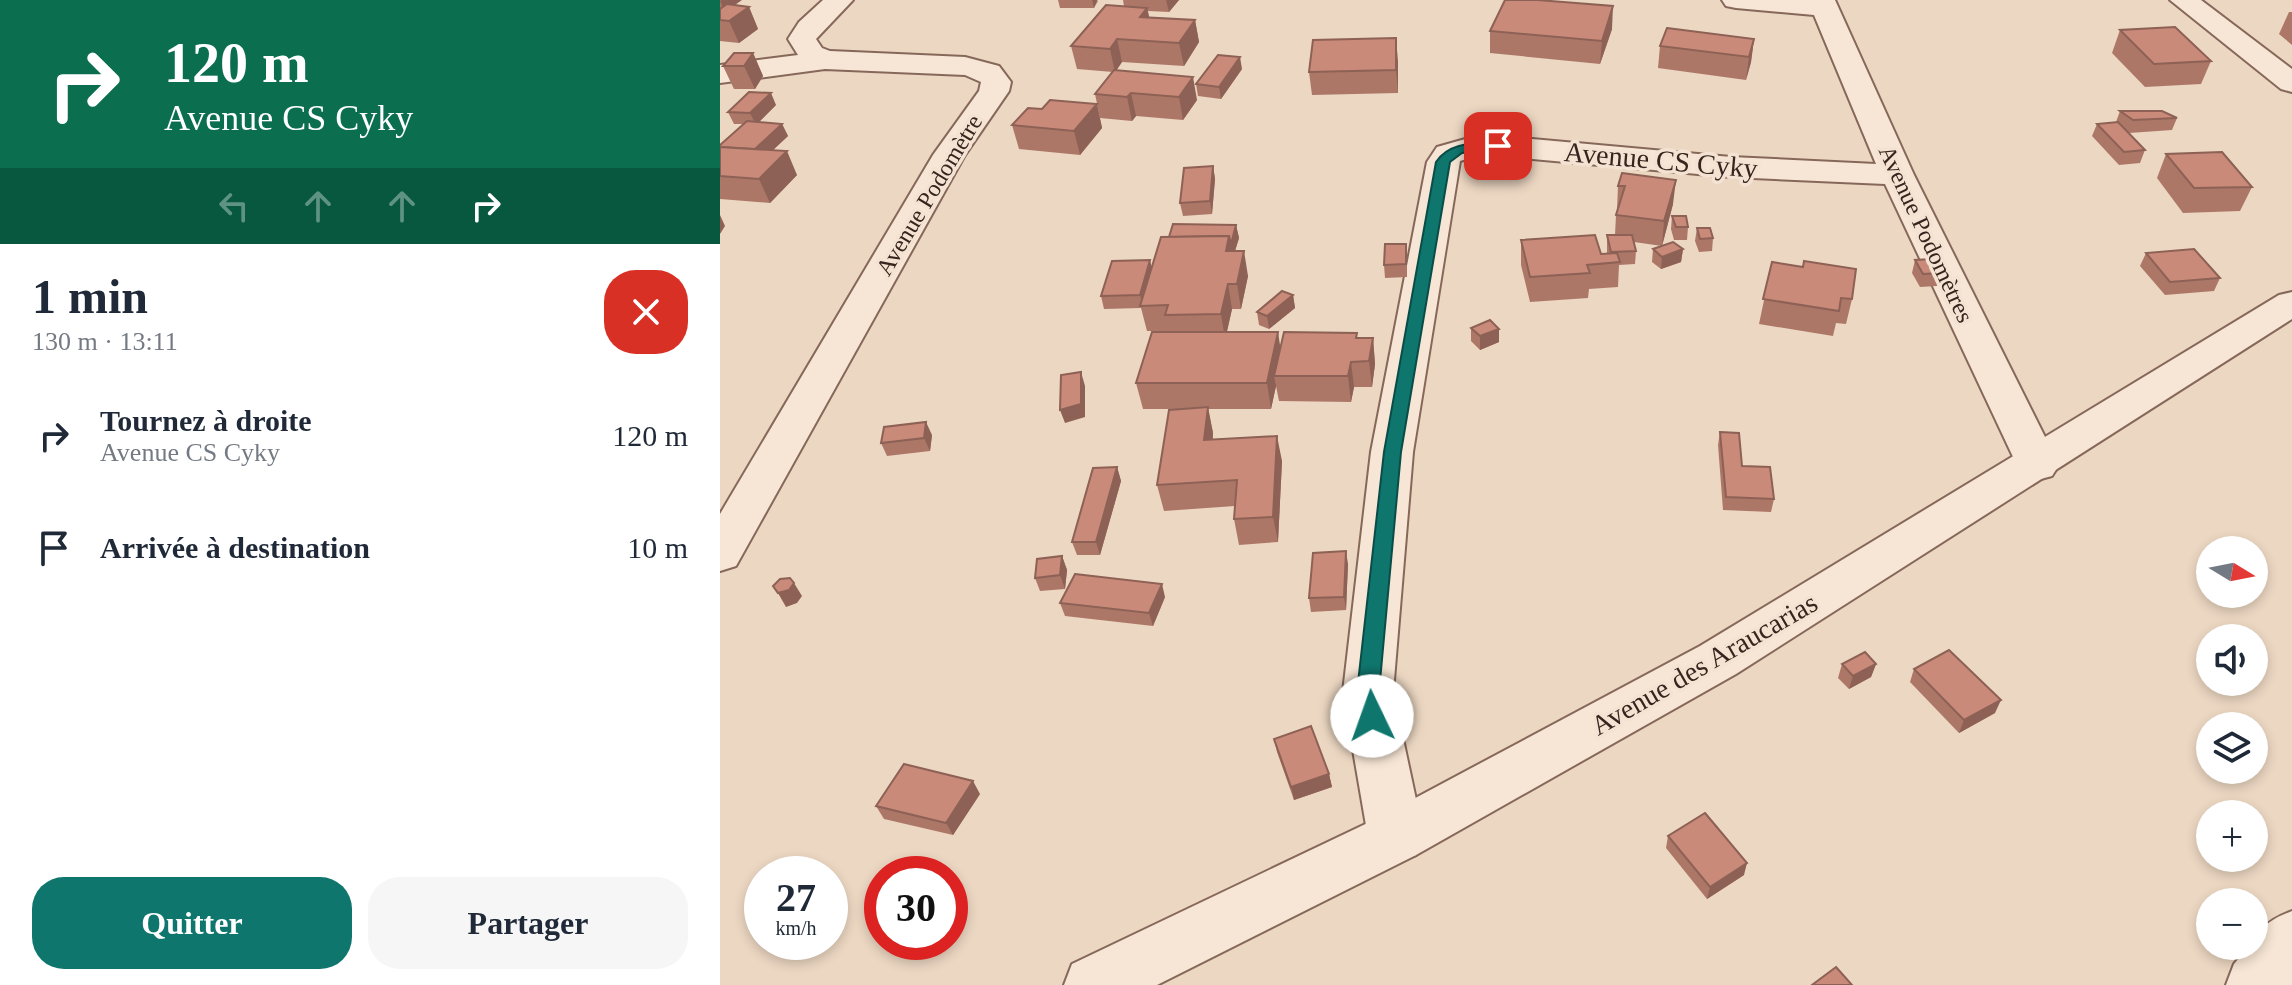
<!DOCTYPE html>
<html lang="fr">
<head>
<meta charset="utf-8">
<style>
  :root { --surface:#fff; --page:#f6f6f7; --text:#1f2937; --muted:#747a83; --accent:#0f766e }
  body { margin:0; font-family:"Times New Roman",serif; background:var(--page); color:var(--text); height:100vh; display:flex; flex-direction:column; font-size:30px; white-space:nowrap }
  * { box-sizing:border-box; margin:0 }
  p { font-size:26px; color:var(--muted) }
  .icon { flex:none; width:44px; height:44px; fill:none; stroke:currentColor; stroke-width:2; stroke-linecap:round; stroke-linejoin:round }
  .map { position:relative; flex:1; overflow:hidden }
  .drawer { display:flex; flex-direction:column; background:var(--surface); width:720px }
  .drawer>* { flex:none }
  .hud { background:#0b6e4f; color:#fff; overflow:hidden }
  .needle { width:52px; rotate:100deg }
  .controls { position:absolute; left:1476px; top:536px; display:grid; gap:16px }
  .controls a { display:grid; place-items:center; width:72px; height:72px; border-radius:50%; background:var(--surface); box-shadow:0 4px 12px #0003; font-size:40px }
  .speed { position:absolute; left:24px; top:856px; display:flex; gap:16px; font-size:40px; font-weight:700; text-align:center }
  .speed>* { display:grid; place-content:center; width:104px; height:104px; border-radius:50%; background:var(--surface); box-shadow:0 4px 12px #0003; line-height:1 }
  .speed small { font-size:20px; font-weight:400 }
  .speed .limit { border:12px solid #d22; background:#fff; color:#111 }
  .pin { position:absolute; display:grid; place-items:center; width:68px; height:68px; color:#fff; margin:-34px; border-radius:16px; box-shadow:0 4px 12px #0006 }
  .me { position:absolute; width:88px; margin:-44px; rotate:357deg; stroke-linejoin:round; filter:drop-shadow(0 0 6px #0008) }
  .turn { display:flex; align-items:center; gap:28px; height:168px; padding:0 32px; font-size:36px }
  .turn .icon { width:104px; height:104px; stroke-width:2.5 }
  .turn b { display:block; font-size:56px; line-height:68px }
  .lanes { display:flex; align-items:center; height:76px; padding:0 32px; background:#0003; justify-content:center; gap:40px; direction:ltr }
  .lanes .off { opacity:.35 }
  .round { display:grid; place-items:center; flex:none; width:84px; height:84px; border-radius:32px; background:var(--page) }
  .summary { display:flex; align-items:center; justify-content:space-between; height:136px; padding:0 32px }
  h1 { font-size:48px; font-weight:800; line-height:60px }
  .cta { display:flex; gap:16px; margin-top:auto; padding:16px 32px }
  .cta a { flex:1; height:92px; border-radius:32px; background:var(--accent); color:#fff; font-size:32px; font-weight:800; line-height:92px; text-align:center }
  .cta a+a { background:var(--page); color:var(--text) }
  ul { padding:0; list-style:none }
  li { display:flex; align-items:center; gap:24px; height:112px; padding:0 32px }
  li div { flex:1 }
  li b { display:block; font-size:30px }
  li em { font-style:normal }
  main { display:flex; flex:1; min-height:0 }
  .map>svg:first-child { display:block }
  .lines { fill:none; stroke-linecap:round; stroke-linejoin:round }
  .minor-casing { stroke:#86685a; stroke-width:4 }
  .tertiary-casing { stroke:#86685a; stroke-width:4 }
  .minor { fill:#f7e6d5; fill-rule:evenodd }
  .tertiary { fill:#f7e6d5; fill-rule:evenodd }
  .wall { fill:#ad7768 }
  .shaded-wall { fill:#8d6155 }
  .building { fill:#c98a79; stroke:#8d6155; stroke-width:2 }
  .route { fill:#0f766e; stroke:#0a4d48; stroke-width:2 }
  .labels { text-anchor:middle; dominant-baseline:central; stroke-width:7; stroke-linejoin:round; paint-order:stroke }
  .far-street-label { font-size:24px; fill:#36241e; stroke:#f4e3d2 }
  .street-label { font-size:28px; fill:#36241e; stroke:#f4e3d2 }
</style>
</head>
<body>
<main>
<section class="drawer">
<div class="hud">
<div class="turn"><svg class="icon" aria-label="right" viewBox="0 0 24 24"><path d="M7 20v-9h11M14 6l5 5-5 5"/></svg><div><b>120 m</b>Avenue CS Cyky</div></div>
<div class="lanes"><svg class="icon off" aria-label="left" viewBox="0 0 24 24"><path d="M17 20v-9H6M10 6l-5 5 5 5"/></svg><svg class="icon off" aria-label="ahead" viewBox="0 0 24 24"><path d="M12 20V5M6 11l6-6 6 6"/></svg><svg class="icon off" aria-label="ahead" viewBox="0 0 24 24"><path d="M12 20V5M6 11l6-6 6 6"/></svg><svg class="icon" aria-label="right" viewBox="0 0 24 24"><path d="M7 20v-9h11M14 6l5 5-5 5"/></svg></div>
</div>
<div class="summary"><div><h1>1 min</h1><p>130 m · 13:11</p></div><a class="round" style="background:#d93025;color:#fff"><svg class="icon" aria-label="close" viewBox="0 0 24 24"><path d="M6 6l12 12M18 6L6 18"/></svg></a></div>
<ul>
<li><svg class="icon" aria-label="right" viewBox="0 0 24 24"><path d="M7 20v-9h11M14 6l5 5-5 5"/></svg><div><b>Tournez à droite</b><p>Avenue CS Cyky</p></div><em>120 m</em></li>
<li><svg class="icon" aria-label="arrive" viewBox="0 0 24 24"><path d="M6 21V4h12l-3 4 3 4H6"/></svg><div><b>Arrivée à destination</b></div><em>10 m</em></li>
</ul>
<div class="cta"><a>Quitter</a><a>Partager</a></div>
</section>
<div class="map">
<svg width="1572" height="985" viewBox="0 0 1572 985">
  <rect width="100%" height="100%" fill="#ecd7c2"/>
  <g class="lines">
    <g class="minor-casing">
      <g id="minor">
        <polygon points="103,0 133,0 96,39 102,48 110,51 245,57 279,66 291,82 289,91 245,155 16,566 0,571 0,514 213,155 259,91 261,82 245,75 105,69 0,83 0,65 78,55 68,39 79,22"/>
        <polygon points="1002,0 1115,0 1194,175 1339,465 1332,476 1317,480 1302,476 1165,184 1011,177 778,156 758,156 740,161 693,452 673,692 704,837 696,855 676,862 656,855 648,837 623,692 651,452 707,162 717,147 756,136 778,136 1011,157 1156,164 1094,15 1016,8 1006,6"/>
        <polygon points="1450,0 1481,0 1572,69 1572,92 1561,89"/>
        <path d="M1572,911V985H1506L1514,964L1529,946H1534C1536,927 1556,917 1572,911Z"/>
      </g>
    </g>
    <g class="tertiary-casing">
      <polygon id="tertiary" points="1572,292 1572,319 1016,674 696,855 437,985 344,985 352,964 656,819 980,646 1559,295"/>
    </g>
    <use href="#minor" class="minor"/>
    <use href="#tertiary" class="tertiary"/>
  </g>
  <g class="wall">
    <polygon points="0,0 15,5 29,7 38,29 19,43 0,41"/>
    <polygon points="338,0 377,0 378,1 374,8 340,8"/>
    <polygon points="403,0 459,0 449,12 428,11 429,17 475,20 479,42 464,66 402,62 396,71 477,100 463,120 416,116 412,121 380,118 375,94 393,72 357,69 351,46 404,6"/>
    <polygon points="1569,12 1572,12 1572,45 1559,34"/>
    <polygon points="892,29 880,64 770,53 770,31"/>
    <polygon points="1400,30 1491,61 1481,84 1425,87 1392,53"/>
    <polygon points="1034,39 1031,62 1026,80 938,68 940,46"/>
    <polygon points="33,53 43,76 35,89 14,89 3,66"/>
    <polygon points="678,61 678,93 592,95 589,72"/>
    <polygon points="522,69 501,99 478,96 476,84"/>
    <polygon points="377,104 382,128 360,155 299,149 292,125 322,109"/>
    <polygon points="56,105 39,122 62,124 68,136 53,150 77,175 50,203 0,199 0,145 23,124 14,124 8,112"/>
    <polygon points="1400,111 1457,118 1452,130 1409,133 1425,150 1420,163 1399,165 1372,136 1377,124 1396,122"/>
    <polygon points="1446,154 1532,187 1520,211 1463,213 1437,178"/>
    <polygon points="493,166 495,179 492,214 463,216 460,203"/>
    <polygon points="902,173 953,204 942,246 963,249 961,262 941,269 932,262 933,249 942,246 914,242 916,251 915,264 899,265 898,287 869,289 868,298 810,302 801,265 801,240 881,254 887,253 887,235 895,235 896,215 898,210 897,210 898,186"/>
    <polygon points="952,216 968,227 967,240 954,240 951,229"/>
    <polygon points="516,225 519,238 515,251 528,276 521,309 512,309 507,332 560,349 637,333 637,338 653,338 655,364 652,387 634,387 631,402 559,401 556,386 551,409 488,409 493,433 493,439 562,461 558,542 519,545 514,519 515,506 444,511 437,485 464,409 423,409 416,383 449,332 449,331 427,331 421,308 384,309 381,296 432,267 449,237"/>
    <polygon points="977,228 993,238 992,251 979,252 975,241"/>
    <polygon points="1426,253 1500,278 1494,291 1445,295 1420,266"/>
    <polygon points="687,257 687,277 665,278 664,265"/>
    <polygon points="1195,260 1221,273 1217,286 1200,287 1192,273"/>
    <polygon points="1052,262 1132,299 1126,324 1116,323 1113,336 1039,324"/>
    <polygon points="573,295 575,308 549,329 539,325 537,312"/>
    <polygon points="751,328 779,342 760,350 751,341"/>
    <polygon points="1000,432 1022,466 1054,499 1051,512 1003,510 998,445"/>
    <polygon points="212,435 210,451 167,456 161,443"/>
    <polygon points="397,467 401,481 380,555 357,555 352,542"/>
    <polygon points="342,556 347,570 345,589 320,591 315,578"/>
    <polygon points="628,564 626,610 591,612 589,598"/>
    <polygon points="445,597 433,626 345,616 340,603"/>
    <polygon points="1122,664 1156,664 1151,677 1129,689 1118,678"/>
    <polygon points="1194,669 1275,713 1239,733 1190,682"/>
    <polygon points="554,739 609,774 612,787 574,800 557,752"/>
    <polygon points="260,794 233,835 164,819 156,806"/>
    <polygon points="948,836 1024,875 987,899 946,848"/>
  </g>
  <g class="shaded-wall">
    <polygon points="1,0 22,0 5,12 0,1"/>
    <polygon points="372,0 377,0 374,8"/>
    <polygon points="446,0 459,0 449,12"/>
    <polygon points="893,6 892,29 880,64 882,41"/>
    <polygon points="29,7 38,29 19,43 9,21"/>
    <polygon points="427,8 432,30 420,17"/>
    <polygon points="475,20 479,42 464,66 459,43"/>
    <polygon points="676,38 678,61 678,93 676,70"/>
    <polygon points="397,39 402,62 395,72 390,49"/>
    <polygon points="1034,39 1031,62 1026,80 1029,57"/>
    <polygon points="33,53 43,76 35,89 24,66"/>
    <polygon points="520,57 522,69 501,99 499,87"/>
    <polygon points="473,77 477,100 463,120 459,97"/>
    <polygon points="51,93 56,105 36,125 30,113"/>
    <polygon points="411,93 416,116 412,121 407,97"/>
    <polygon points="377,104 382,128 360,155 354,131"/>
    <polygon points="62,124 68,136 38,164 32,151"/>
    <polygon points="67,151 77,175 50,203 39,179"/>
    <polygon points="493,166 495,179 492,214 490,201"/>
    <polygon points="956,180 953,204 942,246 944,221"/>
    <polygon points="0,215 5,226 0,234"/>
    <polygon points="516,225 519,238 513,257 506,251 509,236"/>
    <polygon points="963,249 961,262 941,269 942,257"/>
    <polygon points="524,251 528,276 521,309 517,284"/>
    <polygon points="430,260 433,273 423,306 420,295"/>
    <polygon points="508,284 512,309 505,339 501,314"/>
    <polygon points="573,295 575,308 549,329 547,316"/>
    <polygon points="779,329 779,342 760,350 760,336"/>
    <polygon points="558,332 562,358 554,376 556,386 551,409 547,383"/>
    <polygon points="653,338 655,364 652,387 649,361"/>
    <polygon points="631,362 634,387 631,402 628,376"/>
    <polygon points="361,372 365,386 365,417 345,423 340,410"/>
    <polygon points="488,407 493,433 490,465 484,440"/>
    <polygon points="206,422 212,435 210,451 204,438"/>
    <polygon points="557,436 562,461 558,542 553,517"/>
    <polygon points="397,467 401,481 380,555 376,542"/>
    <polygon points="626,551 628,564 626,610 624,597"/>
    <polygon points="342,556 347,570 345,589 340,575"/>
    <polygon points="74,583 82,596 77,603 66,607 58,593"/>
    <polygon points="442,584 445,597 433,626 429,613"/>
    <polygon points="1156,664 1151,677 1129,689 1133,676"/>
    <polygon points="1281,700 1275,713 1239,733 1244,720"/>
    <polygon points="609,774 612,787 574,800 571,787"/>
    <polygon points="253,781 260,794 233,835 226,823"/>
    <polygon points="1027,863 1024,875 987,899 990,887"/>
  </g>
  <g class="building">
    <polygon points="785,0 818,0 893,6 882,41 770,31"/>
    <polygon points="7,4 29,7 9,21 0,20 0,9"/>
    <polygon points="386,5 427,8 420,17 475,20 459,43 397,39 390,49 351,46"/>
    <polygon points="1455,27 1491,61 1434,64 1400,30"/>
    <polygon points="947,28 1034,39 1029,57 940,46"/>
    <polygon points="676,38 676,70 589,72 593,40"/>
    <polygon points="14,53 33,53 24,66 3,66"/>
    <polygon points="498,55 520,57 499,87 476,84"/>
    <polygon points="394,70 473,77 459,97 411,93 407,97 375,94"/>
    <polygon points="29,92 51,93 30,113 8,112"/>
    <polygon points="330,100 377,104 354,131 292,125 308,108 322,109"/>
    <polygon points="1400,111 1442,111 1457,118 1413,120"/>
    <polygon points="27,121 62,124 35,149 0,147 0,145"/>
    <polygon points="1398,122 1425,150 1404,152 1377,124"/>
    <polygon points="0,147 67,151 39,179 0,176"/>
    <polygon points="1502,152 1532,187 1474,188 1446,154"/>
    <polygon points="493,166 490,201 460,203 464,168"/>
    <polygon points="902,173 956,180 944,221 896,215 905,186 898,186"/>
    <polygon points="952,216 966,216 968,227 956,227"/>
    <polygon points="453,224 516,225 511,244 509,236 449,237"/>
    <polygon points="977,228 990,228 993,238 980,239"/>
    <polygon points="875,235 881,254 897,253 900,262 867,265 870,273 810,277 801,240"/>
    <polygon points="887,235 912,235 916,251 891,252"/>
    <polygon points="509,236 506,251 524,251 517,284 508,284 501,314 445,315 448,305 420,306 441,237"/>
    <polygon points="953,242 963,249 942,257 933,249"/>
    <polygon points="665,244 686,244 686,264 664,265"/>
    <polygon points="1474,249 1500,278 1450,282 1426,253"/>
    <polygon points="1212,259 1221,273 1203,274 1195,260"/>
    <polygon points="430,260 420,295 381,296 392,261"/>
    <polygon points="1084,261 1136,269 1132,299 1121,298 1119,311 1043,299 1052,262 1083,267"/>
    <polygon points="562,291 573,295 547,316 537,312"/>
    <polygon points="770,320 779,329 760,336 751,328"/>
    <polygon points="432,332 558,332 547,383 416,383"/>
    <polygon points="564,332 637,333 636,338 653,338 649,361 631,362 628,376 554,376"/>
    <polygon points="361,372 361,404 340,410 341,375"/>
    <polygon points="488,407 484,440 557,436 553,517 514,519 517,480 437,485 449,410"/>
    <polygon points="206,422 204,438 161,443 164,427"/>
    <polygon points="1000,432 1019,433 1022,466 1050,467 1054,499 1006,497"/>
    <polygon points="397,467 376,542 352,542 373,468"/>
    <polygon points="626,551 624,597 589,598 593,553"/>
    <polygon points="342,556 340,575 315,578 317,559"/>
    <polygon points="355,574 442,584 429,613 340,603"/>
    <polygon points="70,578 74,583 69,590 58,593 53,586 60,579"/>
    <polygon points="1229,650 1281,700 1244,720 1194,669"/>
    <polygon points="1145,652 1156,664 1133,676 1122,664"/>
    <polygon points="591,726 609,774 571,787 554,739"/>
    <polygon points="184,764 253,781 226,823 156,806"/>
    <polygon points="985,813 1027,863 990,887 948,836"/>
    <polygon points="1116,967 1132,985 1092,985"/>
  </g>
  <path class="route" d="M778,142L785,146L783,149L742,153L730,162L681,452L659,692L662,716L659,722L652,724L644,722L637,692L664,452L716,162C730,141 755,144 778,142Z"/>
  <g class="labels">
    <g class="far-street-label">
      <text transform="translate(209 195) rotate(-59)">Avenue Podomètre</text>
      <text transform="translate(1206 234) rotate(65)">Avenue Podomètres</text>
    </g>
    <g class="street-label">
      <text transform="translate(941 160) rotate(5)">Avenue CS Cyky</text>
      <text transform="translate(984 664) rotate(-30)">Avenue des Araucarias</text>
    </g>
  </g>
</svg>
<div class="controls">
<a><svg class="needle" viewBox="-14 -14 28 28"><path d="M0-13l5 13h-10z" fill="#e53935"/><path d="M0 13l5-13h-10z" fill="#747a83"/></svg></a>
<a><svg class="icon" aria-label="sound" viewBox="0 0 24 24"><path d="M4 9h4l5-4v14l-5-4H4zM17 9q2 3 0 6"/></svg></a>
<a><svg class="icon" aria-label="layers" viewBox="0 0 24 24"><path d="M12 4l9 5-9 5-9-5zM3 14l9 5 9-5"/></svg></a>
<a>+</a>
<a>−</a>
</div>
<div class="speed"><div>27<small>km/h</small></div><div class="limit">30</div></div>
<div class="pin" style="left:778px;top:146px;background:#d93025"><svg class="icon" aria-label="arrive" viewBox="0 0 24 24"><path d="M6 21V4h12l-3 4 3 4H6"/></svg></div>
<svg class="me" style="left:652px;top:716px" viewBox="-20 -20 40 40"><circle r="19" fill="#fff"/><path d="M0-13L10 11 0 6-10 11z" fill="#0f766e"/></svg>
</div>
</main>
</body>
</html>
